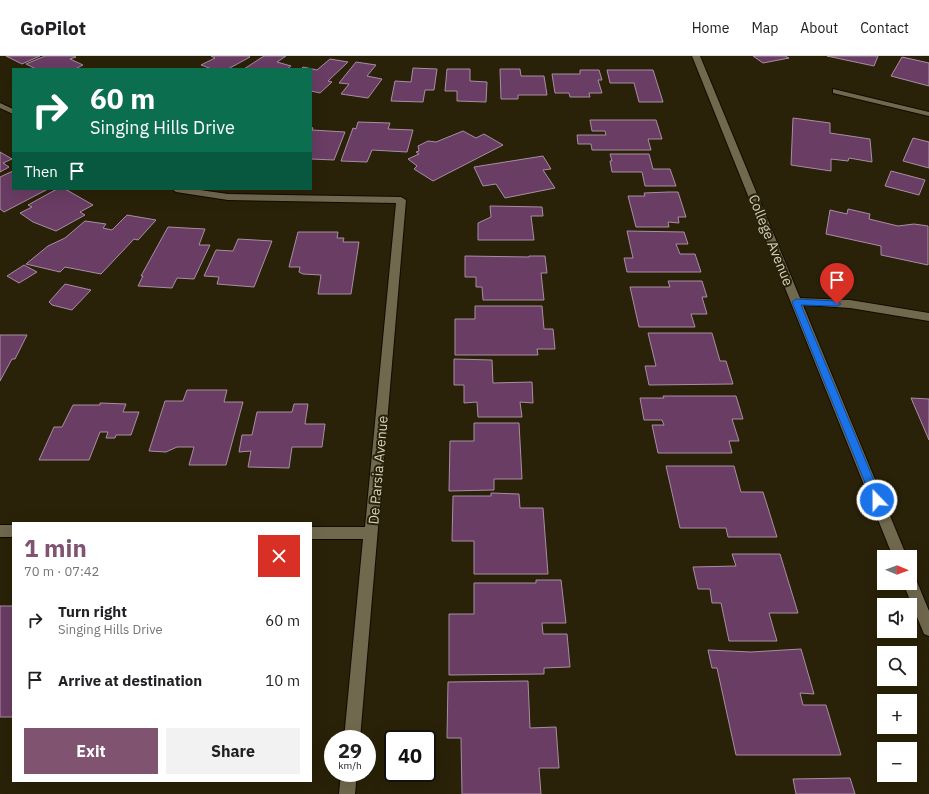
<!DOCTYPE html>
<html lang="en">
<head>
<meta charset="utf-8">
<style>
  :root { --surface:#fff; --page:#f2f2f2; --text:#202124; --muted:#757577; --line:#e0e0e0; --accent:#805371 }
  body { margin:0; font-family:"IBM Plex Sans",sans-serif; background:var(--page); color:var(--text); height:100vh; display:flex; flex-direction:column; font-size:15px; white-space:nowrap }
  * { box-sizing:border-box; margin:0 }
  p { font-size:13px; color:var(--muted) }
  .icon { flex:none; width:22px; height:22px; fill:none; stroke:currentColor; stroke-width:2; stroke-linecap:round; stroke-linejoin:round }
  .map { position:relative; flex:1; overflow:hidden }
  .sheet { position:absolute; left:12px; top:466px; width:300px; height:260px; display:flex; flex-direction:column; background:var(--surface); border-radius:0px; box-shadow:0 4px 16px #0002 }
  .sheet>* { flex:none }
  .guide { position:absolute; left:12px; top:12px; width:300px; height:122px; border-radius:0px; box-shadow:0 4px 16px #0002; background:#0b6e4f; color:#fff; overflow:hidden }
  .needle { width:26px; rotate:91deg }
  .tools { position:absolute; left:877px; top:494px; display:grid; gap:8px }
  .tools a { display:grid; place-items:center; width:40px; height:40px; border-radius:0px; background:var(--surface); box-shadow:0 4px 16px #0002; font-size:20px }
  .speed { position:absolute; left:324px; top:674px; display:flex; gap:8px; font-size:20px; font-weight:700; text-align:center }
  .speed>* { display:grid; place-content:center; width:52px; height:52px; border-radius:50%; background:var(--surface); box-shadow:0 4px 16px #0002; line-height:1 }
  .speed small { font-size:10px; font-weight:400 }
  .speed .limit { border:2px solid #111; border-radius:6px; background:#fff; color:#111 }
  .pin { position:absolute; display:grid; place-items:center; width:34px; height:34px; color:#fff; margin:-41px -17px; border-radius:50% 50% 50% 0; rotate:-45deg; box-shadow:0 0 4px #0007 }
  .pin .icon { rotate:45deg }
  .me { position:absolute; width:44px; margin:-22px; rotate:338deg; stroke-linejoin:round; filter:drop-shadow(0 0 3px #0008) }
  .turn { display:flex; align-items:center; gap:14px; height:84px; padding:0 12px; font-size:18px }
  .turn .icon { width:52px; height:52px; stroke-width:2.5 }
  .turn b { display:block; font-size:28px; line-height:34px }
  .then { display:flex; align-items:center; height:38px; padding:0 12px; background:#0003; gap:8px; font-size:15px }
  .round { display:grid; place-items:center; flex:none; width:42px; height:42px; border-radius:0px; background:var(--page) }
  .head { display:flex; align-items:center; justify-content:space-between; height:68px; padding:0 12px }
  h1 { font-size:24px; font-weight:700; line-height:30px; color:var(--accent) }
  .cta { display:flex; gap:8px; margin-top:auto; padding:8px 12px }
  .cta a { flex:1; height:46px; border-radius:0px; background:var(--accent); color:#fff; font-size:16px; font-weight:700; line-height:46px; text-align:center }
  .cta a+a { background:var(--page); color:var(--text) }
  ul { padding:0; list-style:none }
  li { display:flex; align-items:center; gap:12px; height:60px; padding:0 12px }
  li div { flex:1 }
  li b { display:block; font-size:15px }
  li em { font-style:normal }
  header { display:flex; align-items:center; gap:24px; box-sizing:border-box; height:56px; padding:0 20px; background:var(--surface); border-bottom:1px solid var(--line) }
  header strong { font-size:19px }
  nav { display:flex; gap:22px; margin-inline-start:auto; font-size:14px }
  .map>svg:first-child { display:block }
  .building { fill:#6a3d64; stroke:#a88ea3 }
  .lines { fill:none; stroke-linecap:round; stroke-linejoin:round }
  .minor-casing { stroke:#120b00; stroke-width:2 }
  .tertiary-casing { stroke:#120b00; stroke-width:2 }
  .minor { fill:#71694e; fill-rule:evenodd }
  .tertiary { fill:#71694e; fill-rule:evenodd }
  .route { fill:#1a73e8; stroke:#114b97 }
  .labels { text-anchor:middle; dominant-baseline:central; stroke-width:4; stroke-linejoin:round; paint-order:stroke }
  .street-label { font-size:14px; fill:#d5d1c2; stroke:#292208 }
</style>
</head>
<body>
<header>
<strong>GoPilot</strong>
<nav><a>Home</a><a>Map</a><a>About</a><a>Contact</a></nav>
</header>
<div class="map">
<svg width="929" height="738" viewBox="0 0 929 738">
  <rect width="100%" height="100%" fill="#292208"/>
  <g class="building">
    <polygon points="6,0 40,0 22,8"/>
    <polygon points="45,0 74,0 76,1 70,3 83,9 75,13 36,13 26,8"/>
    <polygon points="211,0 249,0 250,1 228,13 212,13 201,9 215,2"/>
    <polygon points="264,0 286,0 277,6 291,10 287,13 244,13"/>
    <polygon points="753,0 785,0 789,2 763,7"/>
    <polygon points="827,0 878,0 874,10"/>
    <polygon points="902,1 929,7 929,30 891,20"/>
    <polygon points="330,3 348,6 328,25 332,26 320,37 311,35 311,13 301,13 303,11 317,14"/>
    <polygon points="356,6 376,9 367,20 382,23 368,42 341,38 349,28 339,27"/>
    <polygon points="413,12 437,13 434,34 425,34 423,46 391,45 395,25 411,26"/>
    <polygon points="447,13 470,13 470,25 487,26 486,46 457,45 457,35 445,35"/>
    <polygon points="500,13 520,13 521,20 544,20 547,39 518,39 518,43 501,43"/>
    <polygon points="580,14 599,14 602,24 598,24 602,37 589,37 590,41 570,41 569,37 555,37 552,18 580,18"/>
    <polygon points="607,14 653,14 663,46 639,46 634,27 610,27"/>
    <polygon points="793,62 830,67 830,77 870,83 872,106 849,102 848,105 831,103 831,115 791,109"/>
    <polygon points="590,64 656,64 662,83 648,83 651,94 592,94 591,88 578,88 577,79 606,79 605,75 592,75"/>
    <polygon points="358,66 390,67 388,73 413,74 407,96 372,94 367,106 341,105 353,72 356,73"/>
    <polygon points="311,71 313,72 312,74 345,76 334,104 311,103"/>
    <polygon points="463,75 476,82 484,78 503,89 433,125 414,113 417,110 408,103 419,98 416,96 419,95 418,90 428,85 436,86"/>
    <polygon points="913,82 929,86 929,112 903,105"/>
    <polygon points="0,96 12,103 3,107 9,111 0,116"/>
    <polygon points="610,98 649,98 653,113 670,113 676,130 645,130 642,116 612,116 610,105 612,105"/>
    <polygon points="543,100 551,113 543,114 555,132 505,142 496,128 483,130 474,111"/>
    <polygon points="13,115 13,133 48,133 4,156 0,153 0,121"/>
    <polygon points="891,115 925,124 919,139 885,130"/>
    <polygon points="57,133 65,133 93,149 80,156 85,159 56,175 33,166 20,157 32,151 28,149"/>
    <polygon points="668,136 678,136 686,161 678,161 679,167 668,166 669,171 636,171 628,140 645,140 644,137"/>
    <polygon points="490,150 542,151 543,160 531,160 534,184 478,184 478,167 491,161"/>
    <polygon points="848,153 870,158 869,163 898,170 914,168 928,170 928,209 881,199 881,190 826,178 830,154 847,158"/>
    <polygon points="127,159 156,164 138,184 134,183 101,218 65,211 60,216 26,208 48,190 65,182 85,165 106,168 103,172 112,174"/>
    <polygon points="168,171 205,173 199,189 210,189 194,223 177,222 172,232 138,230 143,220 141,220"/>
    <polygon points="627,175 684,176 688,188 676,188 680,198 695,198 701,216 627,216 624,202 633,202"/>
    <polygon points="298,176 338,176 337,182 344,182 343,186 359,186 351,238 318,238 321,219 303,218 299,216 300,211 289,211"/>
    <polygon points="238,183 272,185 254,231 217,228 219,221 204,220 216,194 233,195"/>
    <polygon points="465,200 529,201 529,200 545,200 547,217 541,217 544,244 483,244 482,231 476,231 476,221 465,221"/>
    <polygon points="24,209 37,216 19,227 7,220"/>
    <polygon points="668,225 702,225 707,241 702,241 707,258 691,258 695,271 639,271 630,231 670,231"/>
    <polygon points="65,228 91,234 72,254 52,249 49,246"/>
    <polygon points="475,250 542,250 544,273 553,273 555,293 537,293 538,299 455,299 455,263 475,263"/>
    <polygon points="648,277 712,277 720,305 726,305 733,328 649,329 645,310 656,310"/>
    <polygon points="0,279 27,279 15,303 12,303 0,325"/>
    <polygon points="454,303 492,304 493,327 532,326 533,347 520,346 522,361 478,361 477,346 464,347 464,329 454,329"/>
    <polygon points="187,334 227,334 224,346 243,346 226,409 189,409 194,391 177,391 166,396 149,395 165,345 183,345"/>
    <polygon points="663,340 736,340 743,363 732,363 739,385 729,385 732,397 658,397 652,369 664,369 662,364 644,364 640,342 664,342"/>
    <polygon points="911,342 929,343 929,384"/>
    <polygon points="100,347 126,348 123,356 139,356 131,379 116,379 115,382 106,382 108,376 100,376 89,404 39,404 54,371 62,371 73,349 100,349"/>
    <polygon points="294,348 308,348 305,368 325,368 322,391 292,391 289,412 248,411 251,395 239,396 242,379 252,379 257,356 292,356"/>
    <polygon points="474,367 519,367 522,423 494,423 494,434 449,435 450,385 474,385"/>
    <polygon points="666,410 734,410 741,436 763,436 777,481 728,481 726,472 680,472"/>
    <polygon points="491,437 519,438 520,452 543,452 548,518 474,518 474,485 452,485 453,440 491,440"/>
    <polygon points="732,498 780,498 798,557 769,557 777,585 729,585 721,547 712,547 710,533 698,533 693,511 736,510"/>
    <polygon points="536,524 561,524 566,567 542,567 543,578 567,578 570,611 544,612 544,618 449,619 449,558 474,558 474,527 536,527"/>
    <rect x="0" y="550" width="13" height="111"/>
    <polygon points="801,593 814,638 800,637 803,649 826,649 841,699 736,699 717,612 712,612 708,594 751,596"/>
    <polygon points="528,625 530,672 556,671 559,712 539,712 541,738 462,738 461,682 447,682 448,626"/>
    <polygon points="850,722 855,738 796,738 793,723"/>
  </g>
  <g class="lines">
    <g class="minor-casing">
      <g id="minor">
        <polygon points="833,33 929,56 929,60 833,37"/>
        <polygon points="0,47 13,53 13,58 0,52"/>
        <polygon points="172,133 193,133 228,138 401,141 406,144 360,683 344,683 363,483 311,483 311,471 365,471 396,147 228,144 176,136"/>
        <polygon points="796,242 850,244 929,257 929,265 850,252 792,248 791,246"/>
        <rect x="0" y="469" width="13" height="12"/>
        <polygon points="341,717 357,717 355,738 339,738"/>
      </g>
    </g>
    <g class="tertiary-casing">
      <g id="tertiary">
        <polygon points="692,0 700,0 907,501 893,501"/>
        <polygon points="910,520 915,521 929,555 929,580 924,578 903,527 910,527"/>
      </g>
    </g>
    <use href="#minor" class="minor"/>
    <use href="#tertiary" class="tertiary"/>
  </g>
  <polygon class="route" points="796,243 837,245 841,248 837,250 801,249 882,444 880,447 873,447 872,444 792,246"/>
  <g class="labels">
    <g class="street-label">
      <text transform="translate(771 184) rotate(68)">College Avenue</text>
      <text transform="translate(378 414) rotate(-85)">De Parsia Avenue</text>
    </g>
  </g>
</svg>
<div class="tools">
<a><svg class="needle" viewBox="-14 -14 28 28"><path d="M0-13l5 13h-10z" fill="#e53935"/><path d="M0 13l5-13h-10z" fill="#757577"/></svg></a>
<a><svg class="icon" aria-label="sound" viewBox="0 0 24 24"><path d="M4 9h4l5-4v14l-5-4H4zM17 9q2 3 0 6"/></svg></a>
<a><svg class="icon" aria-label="search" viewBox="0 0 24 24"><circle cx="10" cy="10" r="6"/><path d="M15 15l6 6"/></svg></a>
<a>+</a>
<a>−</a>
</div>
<div class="speed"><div>29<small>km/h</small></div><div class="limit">40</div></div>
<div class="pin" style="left:837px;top:248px;background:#d93025"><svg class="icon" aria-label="arrive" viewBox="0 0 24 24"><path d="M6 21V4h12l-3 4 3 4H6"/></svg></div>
<svg class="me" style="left:877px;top:444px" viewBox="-20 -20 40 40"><circle r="17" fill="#1a73e8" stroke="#fff" stroke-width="3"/><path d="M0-11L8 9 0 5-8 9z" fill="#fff"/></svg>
<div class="guide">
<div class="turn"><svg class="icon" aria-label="right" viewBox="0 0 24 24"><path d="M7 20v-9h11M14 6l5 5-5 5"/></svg><div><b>60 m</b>Singing Hills Drive</div></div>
<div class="then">Then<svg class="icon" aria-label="arrive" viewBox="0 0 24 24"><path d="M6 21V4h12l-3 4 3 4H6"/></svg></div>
</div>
<section class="sheet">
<div class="head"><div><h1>1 min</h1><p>70 m · 07:42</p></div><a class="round" style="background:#d93025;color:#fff"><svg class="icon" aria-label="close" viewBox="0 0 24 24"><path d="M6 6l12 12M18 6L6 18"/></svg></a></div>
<ul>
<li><svg class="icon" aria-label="right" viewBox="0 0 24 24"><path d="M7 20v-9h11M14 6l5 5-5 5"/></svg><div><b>Turn right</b><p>Singing Hills Drive</p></div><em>60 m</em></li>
<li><svg class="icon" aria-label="arrive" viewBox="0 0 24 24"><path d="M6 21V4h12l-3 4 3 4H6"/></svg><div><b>Arrive at destination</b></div><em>10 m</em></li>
</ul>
<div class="cta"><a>Exit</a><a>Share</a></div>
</section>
</div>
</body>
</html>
